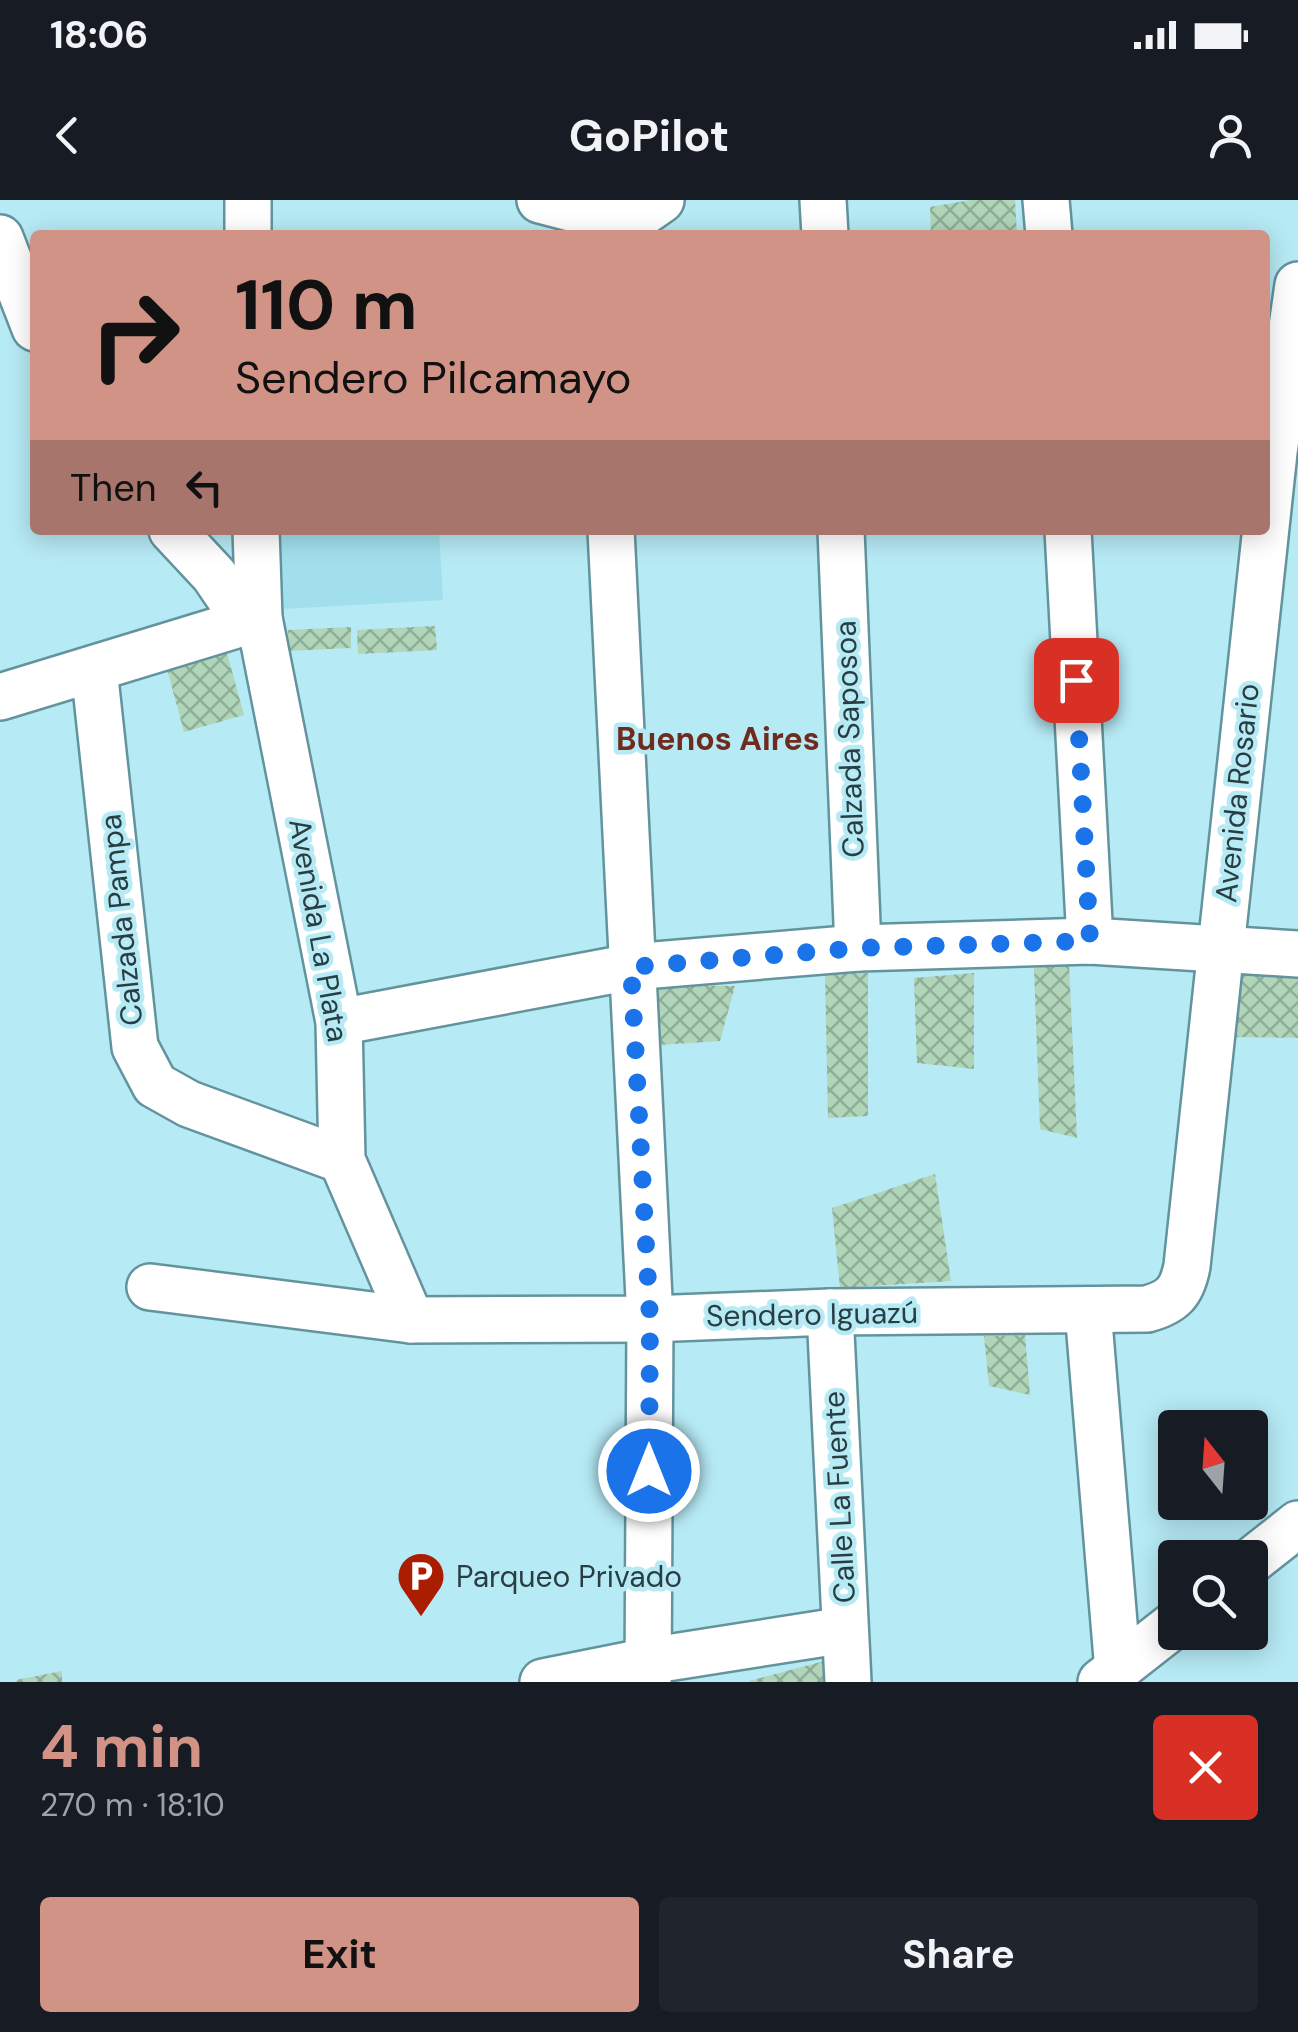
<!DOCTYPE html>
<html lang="en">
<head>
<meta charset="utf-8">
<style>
  :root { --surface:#171b24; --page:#20242c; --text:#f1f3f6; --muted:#9ea1a6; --accent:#d29387 }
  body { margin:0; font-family:"DM Sans",sans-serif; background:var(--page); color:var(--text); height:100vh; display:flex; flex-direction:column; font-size:38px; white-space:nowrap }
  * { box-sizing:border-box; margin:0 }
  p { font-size:32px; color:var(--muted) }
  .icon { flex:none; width:55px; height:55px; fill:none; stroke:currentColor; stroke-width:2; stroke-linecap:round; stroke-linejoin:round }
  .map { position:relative; height:1482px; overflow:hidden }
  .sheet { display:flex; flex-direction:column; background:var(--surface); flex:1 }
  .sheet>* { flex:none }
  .hud { position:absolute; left:30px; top:30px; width:1240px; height:305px; border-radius:10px; box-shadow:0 5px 25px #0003; background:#d29387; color:#111; overflow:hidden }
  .needle { width:65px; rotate:343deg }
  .fabs { position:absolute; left:1158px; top:1210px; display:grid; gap:20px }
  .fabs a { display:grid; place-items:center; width:110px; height:110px; border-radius:10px; background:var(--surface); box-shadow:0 5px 25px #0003; font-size:50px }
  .pin { position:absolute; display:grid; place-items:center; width:85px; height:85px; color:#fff; margin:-42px; border-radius:20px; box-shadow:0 5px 15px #0006 }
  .me { position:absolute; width:110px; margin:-55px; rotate:0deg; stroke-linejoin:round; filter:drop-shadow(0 0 8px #0008) }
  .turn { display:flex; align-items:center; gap:35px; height:210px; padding:0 40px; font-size:45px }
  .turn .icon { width:130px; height:130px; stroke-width:2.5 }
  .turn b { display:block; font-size:70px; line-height:85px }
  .then { display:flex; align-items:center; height:95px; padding:0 40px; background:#0003; gap:20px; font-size:38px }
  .round { display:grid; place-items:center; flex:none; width:105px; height:105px; border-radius:10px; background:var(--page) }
  .overview { display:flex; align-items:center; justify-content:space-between; height:170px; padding:0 40px }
  h1 { font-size:60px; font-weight:700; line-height:75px; color:var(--accent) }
  .action { display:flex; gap:20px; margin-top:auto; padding:20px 40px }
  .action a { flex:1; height:115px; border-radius:10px; background:var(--accent); color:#111; font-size:40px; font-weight:700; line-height:115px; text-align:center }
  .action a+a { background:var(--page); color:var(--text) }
  .status { display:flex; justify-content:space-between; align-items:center; height:70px; padding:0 50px; background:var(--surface); direction:ltr }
  .status svg { height:28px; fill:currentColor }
  header { display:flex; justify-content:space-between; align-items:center; height:130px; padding:0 40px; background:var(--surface); font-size:45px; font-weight:700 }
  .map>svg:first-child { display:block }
  .built { fill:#a2dfed }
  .building { fill:url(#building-cross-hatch) }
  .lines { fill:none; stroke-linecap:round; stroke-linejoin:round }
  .minor-casing { stroke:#63949e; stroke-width:50 }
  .minor { stroke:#fff; stroke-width:45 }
  .route { stroke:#1a73e8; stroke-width:18; stroke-dasharray:0 32.4 }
  .labels { text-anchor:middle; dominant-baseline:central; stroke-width:9; stroke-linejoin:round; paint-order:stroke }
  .street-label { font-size:30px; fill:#293e42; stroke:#b6eaf5 }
  .poi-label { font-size:30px; fill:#293e42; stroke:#b6eaf5; text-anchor:start }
  .neighbourhood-label { font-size:32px; font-weight:bold; fill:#702b1e; stroke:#b6eaf5 }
</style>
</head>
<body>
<div class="status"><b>18:06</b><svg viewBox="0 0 49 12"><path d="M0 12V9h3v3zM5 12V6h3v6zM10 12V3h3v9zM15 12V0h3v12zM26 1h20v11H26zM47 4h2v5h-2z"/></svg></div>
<header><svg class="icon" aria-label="back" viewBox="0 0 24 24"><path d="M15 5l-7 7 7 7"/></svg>GoPilot<svg class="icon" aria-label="person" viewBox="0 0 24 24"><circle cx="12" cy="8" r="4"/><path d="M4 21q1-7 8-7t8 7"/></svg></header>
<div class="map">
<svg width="1298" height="1482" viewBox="0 0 1298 1482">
  <defs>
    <pattern id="building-cross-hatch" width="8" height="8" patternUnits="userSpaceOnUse" patternTransform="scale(2.5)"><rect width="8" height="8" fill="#b0d5b9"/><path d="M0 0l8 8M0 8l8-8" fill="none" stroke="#8fae98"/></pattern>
  </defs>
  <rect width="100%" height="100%" fill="#b6eaf5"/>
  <polygon class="built" points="281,330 439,330 443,400 284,409"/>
  <g class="building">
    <polygon points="970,0 1015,0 1017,35 931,35 930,7"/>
    <polygon points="435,426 437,450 358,454 357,430"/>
    <polygon points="351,427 351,448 288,451 288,430"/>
    <polygon points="224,442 244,515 184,532 164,458"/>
    <polygon points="1069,762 1077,938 1040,929 1034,768"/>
    <polygon points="1298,766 1298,838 1230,837 1240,775"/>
    <polygon points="825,771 868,773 868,916 828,918"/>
    <polygon points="974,773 974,869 917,863 914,778"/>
    <polygon points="657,785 735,786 720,841 658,845"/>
    <polygon points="935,974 951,1081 840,1088 832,1008"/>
    <polygon points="1025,1135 1030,1195 989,1186 984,1136"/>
    <polygon points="828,1460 828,1482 750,1482 749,1481"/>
    <polygon points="62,1471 62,1482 17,1482 16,1480"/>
  </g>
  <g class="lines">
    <g class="minor-casing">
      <g id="minor">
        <polyline points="540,0 628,23 661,0"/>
        <polyline points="823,0 825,35"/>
        <polyline points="1046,0 1049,35"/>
        <polyline points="248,35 248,0"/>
        <polyline points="0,38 35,128"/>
        <polyline points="172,330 214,375 246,422"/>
        <polyline points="256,330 259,418 339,822 342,960 411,1120"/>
        <polyline points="611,330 650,1119 648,1482"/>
        <polyline points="841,330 858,748"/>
        <polyline points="1068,330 1090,741"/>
        <polyline points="94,469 135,847 155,885 189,904 342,960"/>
        <polyline points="0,497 259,418"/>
        <polyline points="339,822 631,767 858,748 1090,741 1298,754"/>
        <path d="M150,1087L411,1120L650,1119L830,1112L1147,1109C1173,1102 1182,1092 1187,1066L1274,252L1298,85"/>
        <polyline points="1088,1110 1118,1471"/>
        <polyline points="830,1112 848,1482"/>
        <polyline points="1250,1362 1298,1324"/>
        <polyline points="543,1482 648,1461 845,1430"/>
        <polyline points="1101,1482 1175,1424"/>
      </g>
    </g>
    <use href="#minor" class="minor"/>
  </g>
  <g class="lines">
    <polyline class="route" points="649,1271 650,1119 631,767 858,748 1090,741 1076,480"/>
  </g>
  <defs>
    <g id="parking-pin" transform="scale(2.5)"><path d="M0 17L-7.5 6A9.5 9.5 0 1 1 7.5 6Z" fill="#ab1d00" stroke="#b6eaf5"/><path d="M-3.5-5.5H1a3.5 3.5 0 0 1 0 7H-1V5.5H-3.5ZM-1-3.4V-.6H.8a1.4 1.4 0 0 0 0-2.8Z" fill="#fff"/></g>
  </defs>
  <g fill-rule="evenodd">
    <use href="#parking-pin" x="421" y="1376"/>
  </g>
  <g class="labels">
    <g class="street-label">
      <text transform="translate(849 539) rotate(-92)">Calzada Saposoa</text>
      <text transform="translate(1237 593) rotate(-84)">Avenida Rosario</text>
      <text transform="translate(121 720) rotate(-96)">Calzada Pampa</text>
      <text transform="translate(319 730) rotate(80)">Avenida La Plata</text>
      <text transform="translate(812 1114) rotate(-1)">Sendero Iguazú</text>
      <text transform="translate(839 1297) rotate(-93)">Calle La Fuente</text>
    </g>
    <g class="poi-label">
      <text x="456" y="1376">Parqueo Privado</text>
    </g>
    <g class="neighbourhood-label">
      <text x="718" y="539">Buenos Aires</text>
    </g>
  </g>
</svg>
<div class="fabs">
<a><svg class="needle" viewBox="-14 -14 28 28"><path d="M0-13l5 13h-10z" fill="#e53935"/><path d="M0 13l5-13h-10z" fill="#9ea1a6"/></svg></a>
<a><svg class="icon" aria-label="search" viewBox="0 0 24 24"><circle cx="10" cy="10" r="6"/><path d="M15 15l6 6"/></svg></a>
</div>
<div class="pin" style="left:1076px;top:480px;background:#d93025"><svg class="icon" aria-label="arrive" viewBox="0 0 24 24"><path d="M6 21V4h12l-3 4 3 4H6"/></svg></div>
<svg class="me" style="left:649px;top:1271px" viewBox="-20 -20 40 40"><circle r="17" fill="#1a73e8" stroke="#fff" stroke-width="3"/><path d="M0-11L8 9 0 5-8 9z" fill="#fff"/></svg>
<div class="hud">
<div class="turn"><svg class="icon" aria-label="right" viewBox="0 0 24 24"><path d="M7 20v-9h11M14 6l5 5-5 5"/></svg><div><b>110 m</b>Sendero Pilcamayo</div></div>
<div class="then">Then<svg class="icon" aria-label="left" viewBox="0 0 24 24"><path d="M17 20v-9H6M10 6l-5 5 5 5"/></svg></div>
</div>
</div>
<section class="sheet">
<div class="overview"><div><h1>4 min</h1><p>270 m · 18:10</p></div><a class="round" style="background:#d93025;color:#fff"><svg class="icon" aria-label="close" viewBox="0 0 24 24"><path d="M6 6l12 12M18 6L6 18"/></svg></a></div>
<div class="action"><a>Exit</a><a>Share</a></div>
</section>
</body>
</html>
